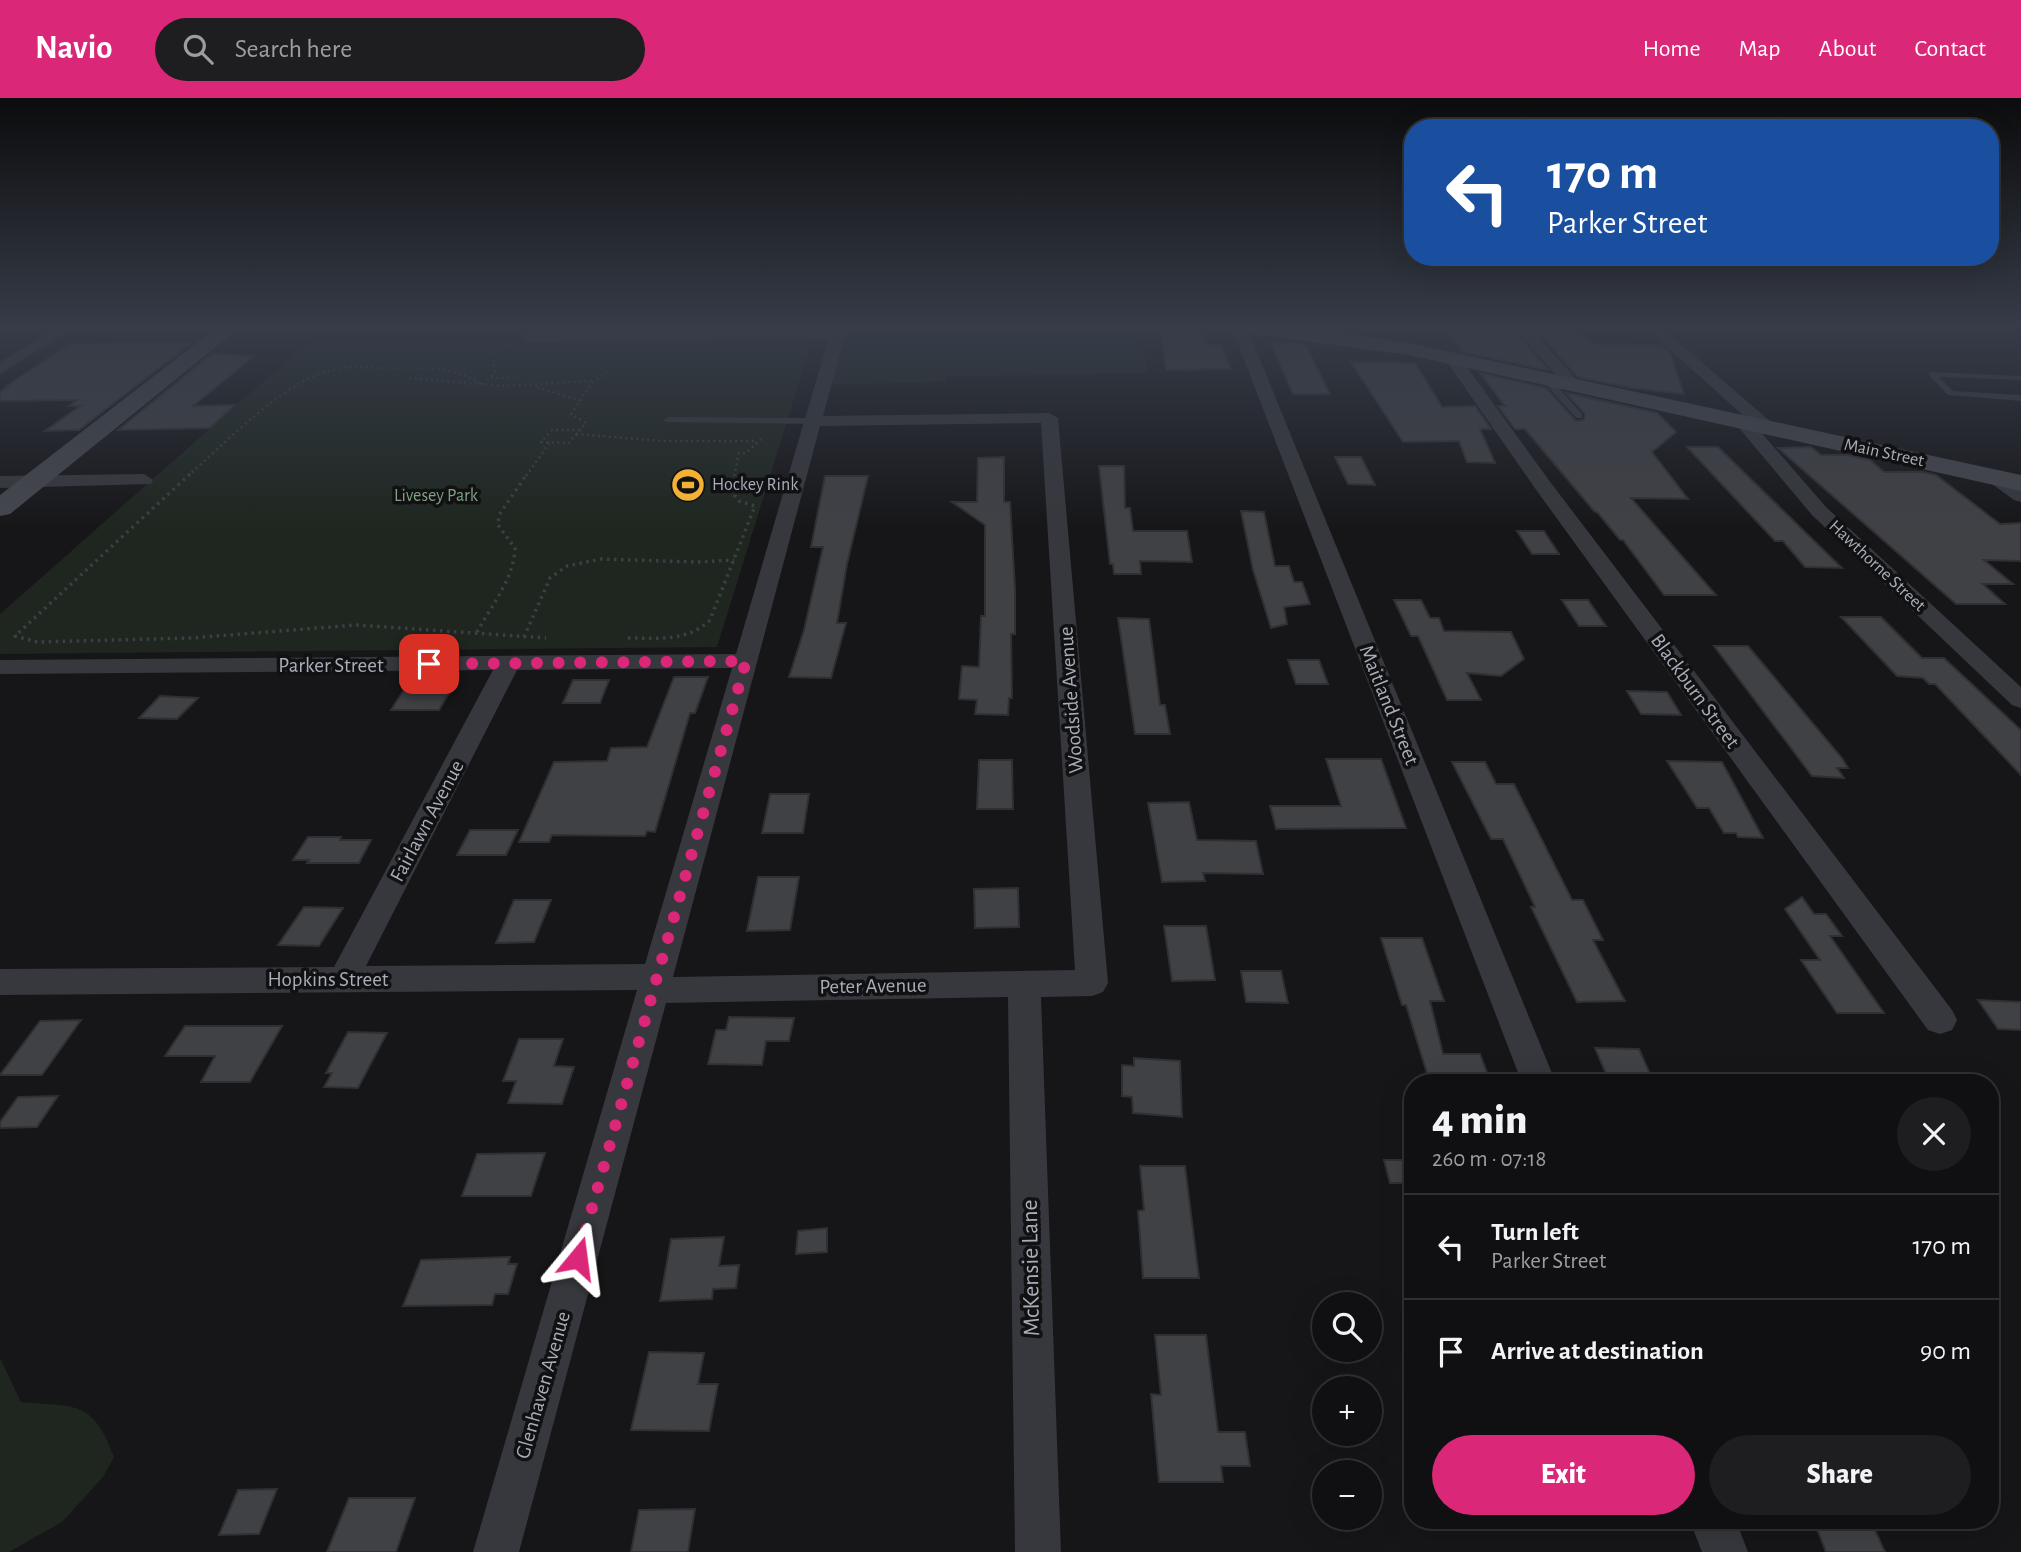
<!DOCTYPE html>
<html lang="en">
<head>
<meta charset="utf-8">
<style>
  :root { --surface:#101012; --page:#1e1e20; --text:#f1f3f6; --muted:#9c9d9f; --line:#303032; --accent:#db2777 }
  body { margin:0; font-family:"Alegreya Sans",sans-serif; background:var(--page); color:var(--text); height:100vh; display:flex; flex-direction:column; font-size:26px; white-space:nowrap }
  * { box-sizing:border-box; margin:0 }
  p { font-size:23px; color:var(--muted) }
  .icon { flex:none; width:38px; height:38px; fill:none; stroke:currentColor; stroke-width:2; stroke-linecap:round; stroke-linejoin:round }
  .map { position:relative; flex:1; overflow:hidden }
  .panel { position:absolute; left:1404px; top:976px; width:595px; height:455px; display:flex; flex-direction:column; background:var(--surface); border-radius:28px; box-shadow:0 7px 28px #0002,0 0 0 2px var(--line) }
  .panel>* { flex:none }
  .banner { position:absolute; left:1404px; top:21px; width:595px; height:147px; border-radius:28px; box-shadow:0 7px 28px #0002,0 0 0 2px var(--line); background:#1a4fa0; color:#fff; overflow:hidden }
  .controls { position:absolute; left:1312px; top:1194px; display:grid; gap:14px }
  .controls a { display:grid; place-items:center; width:70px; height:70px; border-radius:50%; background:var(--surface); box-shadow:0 7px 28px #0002,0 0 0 2px var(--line); font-size:35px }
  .pin { position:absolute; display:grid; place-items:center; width:60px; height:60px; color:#fff; margin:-30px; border-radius:14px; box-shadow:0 4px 10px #0006 }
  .me { position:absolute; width:77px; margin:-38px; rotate:16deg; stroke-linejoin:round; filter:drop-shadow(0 0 5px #0008) }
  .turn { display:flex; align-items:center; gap:24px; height:147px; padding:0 28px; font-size:32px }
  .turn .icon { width:91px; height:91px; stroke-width:2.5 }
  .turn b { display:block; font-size:49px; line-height:60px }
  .round { display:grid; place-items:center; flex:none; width:74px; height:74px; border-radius:37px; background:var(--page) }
  .headline { display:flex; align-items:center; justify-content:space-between; height:119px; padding:0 28px }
  h1 { font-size:42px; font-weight:800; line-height:52px }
  .button { display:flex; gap:14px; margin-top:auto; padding:14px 28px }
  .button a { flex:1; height:80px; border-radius:42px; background:var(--accent); color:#fff; font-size:28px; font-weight:800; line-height:80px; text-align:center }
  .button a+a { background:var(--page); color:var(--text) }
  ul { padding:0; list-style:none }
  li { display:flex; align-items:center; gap:21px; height:105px; padding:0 28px; border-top:2px solid var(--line) }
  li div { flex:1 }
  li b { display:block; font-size:26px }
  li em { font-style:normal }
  header { display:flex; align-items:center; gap:42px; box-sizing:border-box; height:98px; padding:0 35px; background:var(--accent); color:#fff }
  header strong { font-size:33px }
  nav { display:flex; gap:38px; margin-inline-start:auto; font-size:24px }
  .search { width:490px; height:63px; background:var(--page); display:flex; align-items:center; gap:18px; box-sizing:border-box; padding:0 24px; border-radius:38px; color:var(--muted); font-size:26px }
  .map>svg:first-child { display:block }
  .green { fill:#1e261f }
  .building { fill:#404145; stroke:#303034; stroke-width:2 }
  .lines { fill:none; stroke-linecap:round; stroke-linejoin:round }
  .path-far1 { stroke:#3d3f44; stroke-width:2.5; stroke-dasharray:2 3.5; stroke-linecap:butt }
  .path { stroke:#3d3f44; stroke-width:3.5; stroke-dasharray:2.5 4.5; stroke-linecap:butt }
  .lane { fill:#37383d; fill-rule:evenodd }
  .street { fill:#37383d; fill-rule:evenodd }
  .secondary { fill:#45474d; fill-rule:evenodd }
  .route { stroke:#db2777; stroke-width:12; stroke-dasharray:0 21.6 }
  .labels { text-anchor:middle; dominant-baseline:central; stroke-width:7; stroke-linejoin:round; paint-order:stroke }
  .far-street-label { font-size:18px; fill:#a8adb8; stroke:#111113 }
  .far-poi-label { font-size:18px; fill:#a8adb8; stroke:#111113; text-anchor:start }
  .far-park-label { font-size:18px; fill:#7fa381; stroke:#111113 }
  .street-label { font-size:21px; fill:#a8adb8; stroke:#111113 }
  .near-street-label { font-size:24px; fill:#a8adb8; stroke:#111113 }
</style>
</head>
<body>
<header>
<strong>Navio</strong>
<div class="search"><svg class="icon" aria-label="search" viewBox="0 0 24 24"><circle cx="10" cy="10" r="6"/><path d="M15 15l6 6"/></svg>Search here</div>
<nav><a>Home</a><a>Map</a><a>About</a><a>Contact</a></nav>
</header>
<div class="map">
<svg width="2021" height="1454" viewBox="0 0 2021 1454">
  <rect width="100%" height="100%" fill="#161618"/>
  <g class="green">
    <polygon points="847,230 1136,230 1149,275 946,279 945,284 832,287"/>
    <polygon points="812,243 717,549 0,556 0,516 307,245"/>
    <path d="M0,1260L21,1304C75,1309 93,1301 114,1359L103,1379L62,1424L9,1454H0Z"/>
  </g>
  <g class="building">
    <polygon points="1546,230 1575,230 1592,246 1661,247 1670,255 1684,296 1632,290 1578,279 1536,232 1548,232"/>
    <polygon points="1161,232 1201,232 1206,247 1221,247 1231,271 1166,272"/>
    <polygon points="1514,232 1548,272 1463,254 1446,233"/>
    <polygon points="1270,244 1305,246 1330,296 1293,296"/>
    <polygon points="191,245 79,332 45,333 80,308 69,308 77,302 0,303 0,294 9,288 5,289 69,246"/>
    <polygon points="212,256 254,258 193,308 235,307 210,330 118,332"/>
    <polygon points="1351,264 1415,265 1442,309 1475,308 1491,331 1480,331 1495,365 1467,364 1459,343 1403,344"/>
    <polygon points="1480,275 1546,290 1576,323 1584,322 1585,316 1566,295 1657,315 1676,334 1652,354 1688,401 1631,400 1716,497 1664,497 1623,442 1620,442 1598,415 1594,413 1525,331 1515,331 1498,308 1505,308"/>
    <polygon points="1687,349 1718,349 1842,470 1805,469 1783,443 1775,443"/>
    <polygon points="1811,349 1821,357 1847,357 1870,362 1884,374 1923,374 1936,377 2000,426 2021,425 2021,463 1984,462 2013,486 1983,486 2005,506 1956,506 1778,350"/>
    <polygon points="1004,359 1004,404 1010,404 1015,491 1015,536 1011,536 1012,600 1009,600 1008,617 975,616 977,602 959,601 962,568 979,569 981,518 985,518 985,427 952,404 977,404 978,360"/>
    <polygon points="1335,359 1361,359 1375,387 1348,386"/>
    <polygon points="1099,368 1124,368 1125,410 1130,410 1133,433 1187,433 1192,464 1140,463 1141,476 1114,476 1113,466 1110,466"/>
    <polygon points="825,378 868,378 847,466 837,525 846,525 831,580 789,579 804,532 823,449 811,449"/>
    <polygon points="1241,413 1264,414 1275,468 1289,468 1294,484 1302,484 1310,506 1284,509 1287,526 1271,530 1253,472"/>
    <polygon points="1517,433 1544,433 1559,456 1532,456"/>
    <polygon points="1394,502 1421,502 1430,520 1439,520 1444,533 1511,534 1524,561 1501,578 1467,575 1481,602 1447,602 1418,538 1411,538"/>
    <polygon points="1562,502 1588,502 1606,528 1579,528"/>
    <polygon points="1841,519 1881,519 1922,560 1944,560 2021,632 2021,677 1935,586 1929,586 1923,580 1897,578"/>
    <polygon points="1118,520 1149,521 1160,607 1165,607 1170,636 1135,636"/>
    <polygon points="1714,548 1748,548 1842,660 1848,670 1837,670 1844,680 1812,678"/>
    <polygon points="1288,562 1319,562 1328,586 1296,586"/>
    <polygon points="674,579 708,579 695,615 690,615 655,734 647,733 645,738 552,737 549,744 519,744 554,664 607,663 611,650 647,649"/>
    <polygon points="573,582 609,582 600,605 563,605"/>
    <polygon points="405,590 452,590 439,612 391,612"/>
    <polygon points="1627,593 1667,594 1681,617 1641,616"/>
    <polygon points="160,598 198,600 177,621 139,620"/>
    <polygon points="1326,661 1381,661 1406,730 1276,731 1270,708 1341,708"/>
    <polygon points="979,662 1012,662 1013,711 977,711"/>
    <polygon points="1667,663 1722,664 1763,740 1738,739 1736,735 1724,735 1709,710 1697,710"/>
    <polygon points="1452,664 1485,664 1496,686 1514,686 1572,802 1583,802 1603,842 1593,842 1625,903 1577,904 1531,809 1535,809 1503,741 1491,741"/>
    <polygon points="770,696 809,696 803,735 762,735"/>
    <polygon points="1189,704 1197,742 1256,743 1263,776 1203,775 1205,783 1162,784 1148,705"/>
    <polygon points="470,732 518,732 506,757 457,757"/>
    <polygon points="308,739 341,739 340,742 371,742 359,765 307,765 309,762 293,762"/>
    <polygon points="758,779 799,779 790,832 747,833"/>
    <polygon points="1018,790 1019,829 975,830 974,791"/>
    <polygon points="1802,799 1814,816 1826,816 1842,838 1830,838 1884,915 1837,915 1801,862 1820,862 1785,811"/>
    <polygon points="514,802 551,802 534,844 496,845"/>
    <polygon points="304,809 343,810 319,848 278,847"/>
    <polygon points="1164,828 1206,828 1215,882 1172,883"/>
    <polygon points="1381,840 1422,840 1444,903 1430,903 1443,956 1480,956 1491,985 1430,985 1406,907 1402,907"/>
    <polygon points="1241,873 1281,873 1288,905 1246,904"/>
    <polygon points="1978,902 2021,904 2021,932 1998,931"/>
    <polygon points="729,919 794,920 789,943 766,943 762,967 708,966 716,932 726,932"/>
    <polygon points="81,922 42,977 0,977 40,923"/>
    <polygon points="185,928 282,928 250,984 201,984 215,958 165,958"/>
    <polygon points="348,934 387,935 358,990 324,989 332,975 326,975"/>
    <polygon points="519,941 563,941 554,968 574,969 562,1006 508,1005 516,983 503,983"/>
    <polygon points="1595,950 1639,951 1654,985 1610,985"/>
    <polygon points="1134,960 1180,963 1182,1019 1133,1015 1132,999 1122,998 1122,967 1134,968"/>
    <polygon points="58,998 37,1029 0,1030 0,1024 18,999"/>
    <polygon points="545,1055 531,1098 462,1098 477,1056"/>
    <polygon points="1384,1062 1412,1062 1412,1085 1390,1085"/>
    <polygon points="1140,1068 1185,1068 1199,1180 1143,1180 1138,1113 1144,1112"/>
    <polygon points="827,1130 827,1154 796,1156 798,1133"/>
    <polygon points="724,1139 719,1168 739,1167 736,1190 713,1191 712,1201 660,1203 671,1141"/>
    <polygon points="510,1159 508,1166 517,1166 508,1196 495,1196 492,1207 403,1208 421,1162"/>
    <polygon points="1155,1237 1206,1237 1218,1334 1245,1334 1250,1368 1221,1368 1223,1384 1159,1384 1151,1296 1161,1297"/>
    <polygon points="649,1254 704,1255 698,1286 718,1286 709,1333 631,1332"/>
    <polygon points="277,1391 259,1436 219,1437 238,1392"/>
    <polygon points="349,1400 415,1400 396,1454 327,1454"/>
    <polygon points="695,1411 688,1454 631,1454 639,1412"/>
    <polygon points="1814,1423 1871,1423 1885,1454 1826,1454"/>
  </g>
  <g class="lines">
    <g class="path-far1">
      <polyline points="409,280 505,288 592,283"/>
      <polyline points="491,280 514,280"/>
      <polyline points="537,289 580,303"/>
      <polyline points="580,332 552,332 541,344 569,345 586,325 571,316 592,285 610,272"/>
      <polyline points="576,336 663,343 756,343"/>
      <path d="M188,378C225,345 287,280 336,271C356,267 380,271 400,270C434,270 454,269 483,287L495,274L492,255L510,244"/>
      <polyline points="526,378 550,344"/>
      <polyline points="734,378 739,355 746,355 761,341"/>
    </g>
    <g class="path">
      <polyline points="190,376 15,538 37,544 191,540 356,527 546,540"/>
      <path d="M477,534C491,508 514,481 515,450L498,427L499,417L527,376"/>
      <polyline points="524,539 550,480 567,468 601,461 696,464 734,462"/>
      <path d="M628,540C657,540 688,544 710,522L755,408L739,403L735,398L738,388L732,386L734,376"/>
    </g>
    <g class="lane">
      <polygon points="1932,274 2021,278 2021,282 1939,279 1953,293 2021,297 2021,303 1948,297 1928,276"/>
      <polygon points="1542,278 1548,278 1582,316 1582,320 1576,320 1542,282"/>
      <polygon points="668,319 813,320 817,323 813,326 665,324 664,322"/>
    </g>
    <g class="street">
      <polygon points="56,230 74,230 0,276 0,264"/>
      <path d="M832,230H847L823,318L1049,315L1058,320L1108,885L1103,894L1092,898L1041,899L1061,1454H1015L1008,899L666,905L519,1454H473L637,892L0,897V871L334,869L493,572L0,576V562L736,556L828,242L528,244L520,239L528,234L831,232ZM1041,325L1075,872L673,879L820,328ZM732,570L645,866L366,868L517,572Z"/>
      <polygon points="1232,230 1247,230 1556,985 1522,985"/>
      <polygon points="1515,230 1530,230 1578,283 1580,286 1578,289 1566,289"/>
      <polygon points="1646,230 1662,230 1771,324 1774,328 1771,332 1759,332 1826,409 2021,589 2021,610 2012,607 1812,417 1734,324 1737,320 1745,319"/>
      <polygon points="1453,256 1459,258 1551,385 1952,912 1957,922 1952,932 1940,936 1928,932 1537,393 1445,261"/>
      <polygon points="1995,373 2021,389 2021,404 2014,402 1988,383 1986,379"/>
      <polygon points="144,376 153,382 151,386 0,390 0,378"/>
      <polygon points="1690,1423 1736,1423 1748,1454 1702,1454"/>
    </g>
    <g class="secondary">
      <polygon points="216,230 239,230 10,416 0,418 0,397"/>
      <polygon points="1243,230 1308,230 1409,245 2021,377 2021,393 1409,257 1253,236 1246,234"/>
    </g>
  </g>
  <linearGradient id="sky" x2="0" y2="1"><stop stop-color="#0c0c0d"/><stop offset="0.53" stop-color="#363c48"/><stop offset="1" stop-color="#363c48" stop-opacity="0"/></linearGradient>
  <rect width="2021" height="433" fill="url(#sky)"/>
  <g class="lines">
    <polyline class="route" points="429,566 746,563 578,1160"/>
  </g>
  <defs>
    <g id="stadium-disc" transform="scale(1.75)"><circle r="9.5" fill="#f2b134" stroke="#111113"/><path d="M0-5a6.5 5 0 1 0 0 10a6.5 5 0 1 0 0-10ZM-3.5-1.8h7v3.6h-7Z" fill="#111"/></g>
  </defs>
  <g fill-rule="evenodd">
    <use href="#stadium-disc" x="688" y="387"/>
  </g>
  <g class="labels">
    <g class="far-street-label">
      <text transform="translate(1884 355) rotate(12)">Main Street</text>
      <text transform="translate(1877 468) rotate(43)">Hawthorne Street</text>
    </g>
    <g class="far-poi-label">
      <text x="712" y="387">Hockey Rink</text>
    </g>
    <g class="far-park-label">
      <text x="436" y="398">Livesey Park</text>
    </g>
    <g class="street-label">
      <text x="331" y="567">Parker Street</text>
      <text transform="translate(1695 593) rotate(54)">Blackburn Street</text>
      <text transform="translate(1071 602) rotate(-94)">Woodside Avenue</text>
      <text transform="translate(1389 607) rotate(68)">Maitland Street</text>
      <text transform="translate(427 723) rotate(-62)">Fairlawn Avenue</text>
      <text x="328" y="881">Hopkins Street</text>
      <text transform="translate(873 888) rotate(-1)">Peter Avenue</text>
      <text transform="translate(543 1287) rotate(-74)">Glenhaven Avenue</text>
    </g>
    <g class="near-street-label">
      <text transform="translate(1031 1170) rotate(-91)">McKensie Lane</text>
    </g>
  </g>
</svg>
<div class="controls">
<a><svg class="icon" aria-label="search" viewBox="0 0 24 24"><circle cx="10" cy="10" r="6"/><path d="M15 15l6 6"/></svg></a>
<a>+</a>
<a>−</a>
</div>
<div class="pin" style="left:429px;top:566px;background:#d93025"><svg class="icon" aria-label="arrive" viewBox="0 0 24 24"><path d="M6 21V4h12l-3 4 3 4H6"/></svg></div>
<svg class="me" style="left:578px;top:1160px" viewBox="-20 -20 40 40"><path d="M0-17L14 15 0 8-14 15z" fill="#db2777" stroke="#fff" stroke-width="4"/></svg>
<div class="banner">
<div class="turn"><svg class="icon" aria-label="left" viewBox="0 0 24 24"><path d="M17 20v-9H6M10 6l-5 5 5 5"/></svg><div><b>170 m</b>Parker Street</div></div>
</div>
<section class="panel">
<div class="headline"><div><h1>4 min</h1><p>260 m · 07:18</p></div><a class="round"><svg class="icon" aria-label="close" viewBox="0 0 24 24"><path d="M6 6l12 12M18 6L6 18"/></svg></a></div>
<ul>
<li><svg class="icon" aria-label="left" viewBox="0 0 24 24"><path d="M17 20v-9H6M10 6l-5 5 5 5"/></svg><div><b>Turn left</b><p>Parker Street</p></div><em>170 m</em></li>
<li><svg class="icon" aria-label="arrive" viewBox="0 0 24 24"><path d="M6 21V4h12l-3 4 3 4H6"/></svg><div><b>Arrive at destination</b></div><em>90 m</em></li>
</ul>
<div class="button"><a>Exit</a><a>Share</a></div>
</section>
</div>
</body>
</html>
